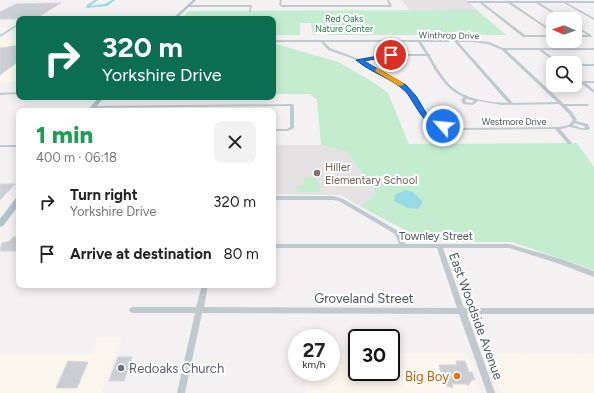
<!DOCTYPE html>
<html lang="en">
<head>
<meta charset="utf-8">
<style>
  :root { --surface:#fff; --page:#f2f2f2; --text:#222; --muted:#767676 }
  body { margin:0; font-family:Figtree,sans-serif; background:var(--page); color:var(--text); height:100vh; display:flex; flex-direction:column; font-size:15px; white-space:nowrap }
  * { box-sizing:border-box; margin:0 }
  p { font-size:13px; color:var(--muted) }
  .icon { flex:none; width:22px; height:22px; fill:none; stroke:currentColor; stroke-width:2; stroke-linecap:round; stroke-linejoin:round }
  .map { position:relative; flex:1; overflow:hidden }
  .sheet { position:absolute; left:16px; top:108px; width:260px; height:180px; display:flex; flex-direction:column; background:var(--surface); border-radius:8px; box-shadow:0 2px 10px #0003 }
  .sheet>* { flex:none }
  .top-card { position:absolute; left:16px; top:16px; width:260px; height:84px; border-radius:8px; box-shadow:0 2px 10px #0003; background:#0b6e4f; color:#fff; overflow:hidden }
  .needle { width:26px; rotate:272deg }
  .tools { position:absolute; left:546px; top:12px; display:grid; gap:8px }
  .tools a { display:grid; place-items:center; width:36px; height:36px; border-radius:8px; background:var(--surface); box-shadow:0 2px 10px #0003; font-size:20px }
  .speed { position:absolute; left:288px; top:329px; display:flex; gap:8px; font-size:20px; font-weight:700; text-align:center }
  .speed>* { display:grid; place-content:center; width:52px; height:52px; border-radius:50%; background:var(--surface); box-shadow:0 2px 10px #0003; line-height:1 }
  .speed small { font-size:10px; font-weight:400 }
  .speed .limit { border:2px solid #111; border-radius:6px; background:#fff; color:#111 }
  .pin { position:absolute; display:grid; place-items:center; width:34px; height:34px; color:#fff; margin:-17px; border:2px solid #fff; border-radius:50%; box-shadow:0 1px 4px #0007 }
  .me { position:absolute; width:44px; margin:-22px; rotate:297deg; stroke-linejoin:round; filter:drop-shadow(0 0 3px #0008) }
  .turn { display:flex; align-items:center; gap:14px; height:84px; padding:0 20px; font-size:18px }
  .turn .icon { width:52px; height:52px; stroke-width:2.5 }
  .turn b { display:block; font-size:28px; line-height:34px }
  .round { display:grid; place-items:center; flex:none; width:42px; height:42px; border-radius:8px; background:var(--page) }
  .overview { display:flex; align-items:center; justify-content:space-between; height:68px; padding:0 20px }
  h1 { font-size:24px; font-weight:800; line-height:30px; color:#1e9e55 }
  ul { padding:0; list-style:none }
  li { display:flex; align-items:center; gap:12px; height:52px; padding:0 20px }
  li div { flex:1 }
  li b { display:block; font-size:15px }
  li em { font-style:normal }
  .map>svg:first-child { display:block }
  .commercial { fill:#fbf6ed }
  .education { fill:#e4e2e3 }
  .green { fill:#c4edd0 }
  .water { fill:#95dbe6 }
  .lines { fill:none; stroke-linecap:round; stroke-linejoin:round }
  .canal { fill:#95dbe6; fill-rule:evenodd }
  .building { fill:#cbcfd3; stroke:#d6d8dc }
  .minor { fill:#c0c9ce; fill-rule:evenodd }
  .major { fill:#b3c2cd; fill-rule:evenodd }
  .route { fill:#1a73e8; stroke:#114b97 }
  .slow { fill:#f59e0b }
  .education-dot { fill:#8d6e63; stroke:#fff; stroke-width:1.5 }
  .worship-dot { fill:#6b7280; stroke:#fff; stroke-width:1.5 }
  .food-dot { fill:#e8710a; stroke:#fff; stroke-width:1.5 }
  .labels { text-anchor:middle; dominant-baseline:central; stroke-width:4; stroke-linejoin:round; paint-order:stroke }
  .far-park-label { font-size:9px; fill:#1f7a45; stroke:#fff }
  .far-street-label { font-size:9px; fill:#4a565d; stroke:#fff }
  .education-label { font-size:11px; fill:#785e54; stroke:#fff; text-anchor:start }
  .street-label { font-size:11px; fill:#4a565d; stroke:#fff }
  .near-street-label { font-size:13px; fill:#4a565d; stroke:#fff }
  .near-worship-label { font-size:13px; fill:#5b616d; stroke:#fff; text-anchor:start }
  .near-food-label { font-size:13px; fill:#c56008; stroke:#fff; text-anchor:end }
</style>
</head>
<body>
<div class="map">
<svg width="594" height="393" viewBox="0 0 594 393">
  <rect width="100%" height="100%" fill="#f3f1f1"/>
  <g class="commercial">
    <polygon points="0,40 19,40 19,79 0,84"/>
    <polygon points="98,337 122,337 102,393 0,393 0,355 91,355"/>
    <polygon points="331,353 357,353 357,372 391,372 391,353 467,353 480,393 305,393 305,372 331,372"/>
    <polygon points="484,353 594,354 594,393 501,393"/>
  </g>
  <g class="education">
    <polygon points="402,0 466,0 477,10 409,10"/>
    <polygon points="273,145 321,145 347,152 376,195 361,207 341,195 273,194"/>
  </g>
  <g class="green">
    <polygon points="477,10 506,35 327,35 325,28 316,28 317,35 313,35 311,23 300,23 300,35 276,35 276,30 273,30 273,19 182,18 189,11"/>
    <polygon points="273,43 338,62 370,80 388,93 409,144 577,143 594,167 594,270 512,242 452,242 423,237 403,229 361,207 376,194 347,152 321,145 317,100 309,94 273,94 273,76 278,76 273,74"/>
    <polygon points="304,178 316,178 320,184 320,192 296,192 296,186 302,186 304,184"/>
  </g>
  <polygon class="water" points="405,190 413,192 422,201 422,204 418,209 408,208 394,201 395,195"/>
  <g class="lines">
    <polygon class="canal" points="95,0 98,0 90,6 105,4 112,0 115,0 107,6 86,8 87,5"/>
  </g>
  <g class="building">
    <polygon points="49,3 61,3 35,19 0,19 0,12 16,4"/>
    <polygon points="14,46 19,46 19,61 0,75 0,48"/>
    <polygon points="0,184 15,184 0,200"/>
    <polygon points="13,237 19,237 19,251 0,251 2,243 10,241"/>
    <polygon points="118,357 132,357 124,381 109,381"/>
    <polygon points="68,361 88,362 77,388 56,388"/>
    <polygon points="456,361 465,361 469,372 472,372 475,380 472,380 468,386 467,384 452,384 453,388 447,386 443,381 439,365 457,365"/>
  </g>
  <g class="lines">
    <g class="minor">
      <polygon points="280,0 282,0 281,5 389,5 387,0 389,0 392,6 391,7 282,7 279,5"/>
      <polygon points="468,1 594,1 594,3 567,3 594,18 594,20 564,3 540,3 565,19 562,19 536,3 512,3 553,31 553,33 508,3 483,3 525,35 553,35 553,37 523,37 480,3 467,3"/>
      <polygon points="189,5 251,5 252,6 251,11 250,12 249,11 250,7 188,7"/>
      <polygon points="19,23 19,25 0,37 0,35"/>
      <polygon points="575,25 576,25 592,36 591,37 575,37 575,35 588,35 575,27"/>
      <path d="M273,40H471L489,42L503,48H574L564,41H567L578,48H594V50H543L560,63H556L539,50H506L564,104H588L589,105L587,106H566L572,112L577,120L576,121L588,124L590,129C583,132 577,128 570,127C567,127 563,129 560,129L572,143L570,144H568L555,129L458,130L444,127L437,131H427L425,125L430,121L422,116L412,97L400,85L354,59L328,50L321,42H273ZM324,42H418L426,54H383L359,59L330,48ZM421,42H455L508,103C489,102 467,100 452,87C443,79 436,66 430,56L431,55L429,54ZM458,42H471L488,44L502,50L557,102L513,103ZM383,56H427C436,72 446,90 464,97L461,100L463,104L473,105L478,101L502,105L559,104L569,114L573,120L569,125L559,127L458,128L438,123L425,114L415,96L402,83L362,60ZM467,99L474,101L472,103L466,102L465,100ZM433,123L440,126L436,129H431L429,125ZM574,123L584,126L585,128H581L573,125Z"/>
      <rect x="575" y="64" width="19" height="2"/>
      <polygon points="575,75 583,81 594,81 594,83 586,83 594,90 594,93 580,83 575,78"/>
      <polygon points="19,92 19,94 0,95 0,93"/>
      <polygon points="292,104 294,105 294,128 288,131 273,131 273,129 287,129 290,127 290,106 94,108 92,107 94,106"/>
      <rect x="0" y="145" width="19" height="2"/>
      <polygon points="273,196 333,196 343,199 400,232 405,244 509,244 561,259 594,271 594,277 557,263 509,248 443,248 464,308 594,308 594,314 467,314 495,393 487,393 459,314 202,313 185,393 177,393 195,313 133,313 130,312 129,310 130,308 133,307 196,307 202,285 208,285 204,307 457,308 437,248 273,248 273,244 399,244 395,234 339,201 333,200 273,200"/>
    </g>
    <g class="major">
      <polygon points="193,0 196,0 176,19 172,19"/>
      <polygon points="99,97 104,97 93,111 87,111"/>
      <polygon points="16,198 19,198 19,205 3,226 0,227 0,219"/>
    </g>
  </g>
  <path class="route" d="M391,54L392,56L364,61L406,85L416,96L428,116L445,125V128C425,131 416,104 406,92C392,78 371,73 356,60Z"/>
  <polygon class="slow" points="377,68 403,83 404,85 399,86 375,71"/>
  <circle class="education-dot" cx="317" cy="173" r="4"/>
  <circle class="worship-dot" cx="121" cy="368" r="4"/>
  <circle class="food-dot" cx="457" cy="376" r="4"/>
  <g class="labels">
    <g class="far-park-label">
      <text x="344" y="18">Red Oaks<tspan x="344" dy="10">Nature Center</tspan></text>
    </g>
    <g class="far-street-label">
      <text transform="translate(449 35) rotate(1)">Winthrop Drive</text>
      <text x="514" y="121">Westmore Drive</text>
    </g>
    <g class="education-label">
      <text x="325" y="167">Hiller<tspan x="325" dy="13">Elementary School</tspan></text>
    </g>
    <g class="street-label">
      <text x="436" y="236">Townley Street</text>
    </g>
    <g class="near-street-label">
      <text x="364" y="298">Groveland Street</text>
      <text transform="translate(476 316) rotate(70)">East Woodside Avenue</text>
    </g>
    <g class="near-worship-label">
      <text x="129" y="368">Redoaks Church</text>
    </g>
    <g class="near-food-label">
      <text x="449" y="376">Big Boy</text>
    </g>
  </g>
</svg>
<div class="tools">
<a><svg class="needle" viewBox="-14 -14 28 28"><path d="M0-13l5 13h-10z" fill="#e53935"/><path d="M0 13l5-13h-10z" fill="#767676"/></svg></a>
<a><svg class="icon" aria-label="search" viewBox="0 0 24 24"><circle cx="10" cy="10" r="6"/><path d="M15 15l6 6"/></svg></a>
</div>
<div class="speed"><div>27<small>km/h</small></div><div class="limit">30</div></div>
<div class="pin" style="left:391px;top:55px;background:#d93025"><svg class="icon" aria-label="arrive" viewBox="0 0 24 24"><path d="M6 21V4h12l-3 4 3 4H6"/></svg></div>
<svg class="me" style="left:443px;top:126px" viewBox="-20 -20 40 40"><circle r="17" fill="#1a73e8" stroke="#fff" stroke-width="3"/><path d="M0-11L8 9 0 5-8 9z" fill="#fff"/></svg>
<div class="top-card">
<div class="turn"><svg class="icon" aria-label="right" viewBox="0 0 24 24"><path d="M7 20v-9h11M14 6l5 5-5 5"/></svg><div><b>320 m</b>Yorkshire Drive</div></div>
</div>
<section class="sheet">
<div class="overview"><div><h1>1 min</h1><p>400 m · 06:18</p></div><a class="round"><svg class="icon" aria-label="close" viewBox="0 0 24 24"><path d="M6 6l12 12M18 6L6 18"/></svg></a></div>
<ul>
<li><svg class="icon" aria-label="right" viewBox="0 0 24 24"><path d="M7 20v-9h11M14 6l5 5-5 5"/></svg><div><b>Turn right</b><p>Yorkshire Drive</p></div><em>320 m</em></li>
<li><svg class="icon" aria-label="arrive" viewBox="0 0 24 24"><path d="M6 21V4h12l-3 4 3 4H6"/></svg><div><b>Arrive at destination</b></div><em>80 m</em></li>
</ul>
</section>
</div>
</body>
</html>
